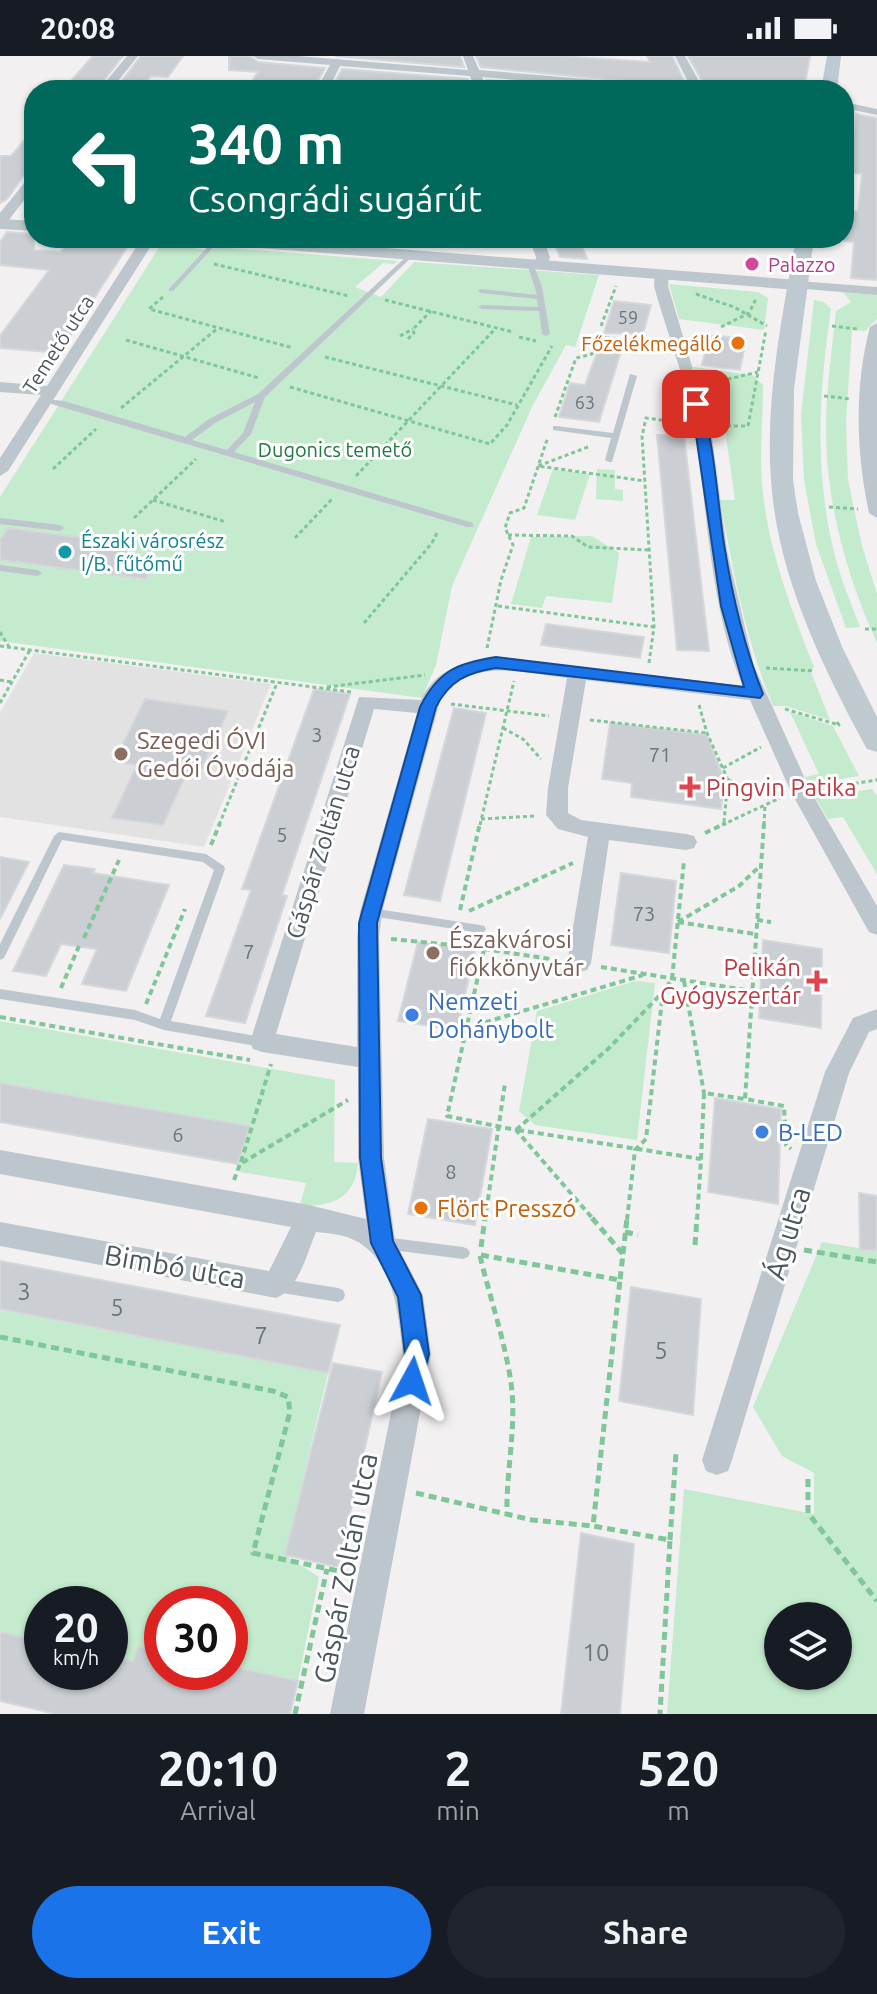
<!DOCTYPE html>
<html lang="en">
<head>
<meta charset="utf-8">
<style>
  :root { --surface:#171b24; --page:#20242c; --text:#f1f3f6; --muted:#9ea1a6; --accent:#1a73e8 }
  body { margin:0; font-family:Ubuntu,sans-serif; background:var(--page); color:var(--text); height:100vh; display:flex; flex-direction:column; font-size:30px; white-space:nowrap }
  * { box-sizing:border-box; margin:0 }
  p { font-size:26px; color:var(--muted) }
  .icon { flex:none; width:44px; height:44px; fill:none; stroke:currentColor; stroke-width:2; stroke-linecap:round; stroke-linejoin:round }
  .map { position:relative; height:1658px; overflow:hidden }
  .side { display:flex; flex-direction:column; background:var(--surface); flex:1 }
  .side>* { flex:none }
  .top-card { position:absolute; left:24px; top:24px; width:830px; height:168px; border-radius:32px; box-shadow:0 2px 6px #0004; background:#00695c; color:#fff; overflow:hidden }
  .tools { position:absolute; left:764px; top:1546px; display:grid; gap:16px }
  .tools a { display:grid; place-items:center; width:88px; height:88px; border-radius:50%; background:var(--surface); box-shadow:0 2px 6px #0004; font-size:40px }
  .speed { position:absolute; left:24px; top:1530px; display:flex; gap:16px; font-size:40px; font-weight:700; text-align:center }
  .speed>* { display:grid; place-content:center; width:104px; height:104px; border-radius:50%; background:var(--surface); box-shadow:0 2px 6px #0004; line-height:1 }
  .speed small { font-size:20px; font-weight:400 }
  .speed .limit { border:12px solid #d22; background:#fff; color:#111 }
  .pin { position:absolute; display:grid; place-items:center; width:68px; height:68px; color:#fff; margin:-34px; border-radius:16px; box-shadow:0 4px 12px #0006 }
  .me { position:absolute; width:88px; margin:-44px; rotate:5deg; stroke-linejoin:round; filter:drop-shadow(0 0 6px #0008) }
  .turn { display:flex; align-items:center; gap:28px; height:168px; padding:0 32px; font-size:36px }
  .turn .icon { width:104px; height:104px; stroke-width:2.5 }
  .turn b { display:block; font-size:56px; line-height:68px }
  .eta { display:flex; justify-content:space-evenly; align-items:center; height:136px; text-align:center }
  .eta b { font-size:48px; font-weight:700; line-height:56px }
  .button { display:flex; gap:16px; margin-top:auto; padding:16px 32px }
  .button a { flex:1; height:92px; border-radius:48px; background:var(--accent); color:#fff; font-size:32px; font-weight:700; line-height:92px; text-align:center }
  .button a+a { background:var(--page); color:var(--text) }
  .status { display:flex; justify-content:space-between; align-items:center; height:56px; padding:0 40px; background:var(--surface); direction:ltr }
  .status svg { height:22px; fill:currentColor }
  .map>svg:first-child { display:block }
  .education { fill:#e3e2e2 }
  .green { fill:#c4ebcd; fill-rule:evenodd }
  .building { fill:#cbced2; stroke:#d5d8db; stroke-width:2 }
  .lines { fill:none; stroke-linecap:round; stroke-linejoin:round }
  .path-far2 { stroke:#7fc699; stroke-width:3; stroke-dasharray:4 3; stroke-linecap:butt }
  .path-far1 { stroke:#7fc699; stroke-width:4; stroke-dasharray:6 4; stroke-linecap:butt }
  .path { stroke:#7fc699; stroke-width:5; stroke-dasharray:8 5; stroke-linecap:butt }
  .service { fill:#bdc6cc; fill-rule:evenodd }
  .minor { fill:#bdc6cc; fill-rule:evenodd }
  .tertiary { fill:#bdc6cc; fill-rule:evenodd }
  .secondary { fill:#bec9d0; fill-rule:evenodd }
  .route { fill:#1a73e8; stroke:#114b97; stroke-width:2 }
  .hotel-dot { fill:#d1479c; stroke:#fff; stroke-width:3 }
  .food-dot { fill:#e8710a; stroke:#fff; stroke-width:3 }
  .culture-dot { fill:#0f9aa8; stroke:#fff; stroke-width:3 }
  .education-dot { fill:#8d6e63; stroke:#fff; stroke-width:3 }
  .health-dot { fill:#e0444e; stroke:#fff; stroke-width:3 }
  .shop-dot { fill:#3f7fe0; stroke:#fff; stroke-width:3 }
  .labels { text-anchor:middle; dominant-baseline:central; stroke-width:6; stroke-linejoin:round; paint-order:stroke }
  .far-number-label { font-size:18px; fill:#6a747a }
  .far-hotel-label { font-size:20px; fill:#b23c85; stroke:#fff; text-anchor:start }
  .far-food-label { font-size:20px; fill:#c56008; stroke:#fff; text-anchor:end }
  .far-street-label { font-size:20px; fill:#4a565c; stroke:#fff }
  .far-park-label { font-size:20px; fill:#207840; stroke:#fff }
  .far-culture-label { font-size:20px; fill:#0d838f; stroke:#fff; text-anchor:start }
  .number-label { font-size:20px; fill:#6a747a }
  .education-label { font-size:24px; fill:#785e54; stroke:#fff; text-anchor:start }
  .health-label { font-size:24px; fill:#be3a42; stroke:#fff; text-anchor:start }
  .street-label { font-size:24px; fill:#4a565c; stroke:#fff }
  .shop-label { font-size:24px; fill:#366cbe; stroke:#fff; text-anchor:start }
  .food-label { font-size:24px; fill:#c56008; stroke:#fff; text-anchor:start }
  .near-number-label { font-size:24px; fill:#6a747a }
  .near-street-label { font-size:28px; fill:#4a565c; stroke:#fff }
</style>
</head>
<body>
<div class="status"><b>20:08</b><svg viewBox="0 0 49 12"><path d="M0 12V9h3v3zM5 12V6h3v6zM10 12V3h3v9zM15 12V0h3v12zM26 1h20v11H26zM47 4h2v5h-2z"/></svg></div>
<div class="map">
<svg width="877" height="1658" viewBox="0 0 877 1658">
  <rect width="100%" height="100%" fill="#f2f0f1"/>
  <polygon class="education" points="34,597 271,628 204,791 0,761 0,657"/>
  <g class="green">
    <polygon points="162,187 210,195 215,191 398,205 394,208 383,207 355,231 381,241 414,206 599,219 575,291 566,289 532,351 452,530 436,609 422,642 0,585 0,441"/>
    <polygon points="669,228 758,236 768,242 764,274 679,263"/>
    <path d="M843,236L877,239V263L865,275L852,274L846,365L848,424L862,490L877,538V587C851,530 832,467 827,403C823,354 831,304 836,255L851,246Z"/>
    <path d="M814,244L824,246L831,253C819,334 814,415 834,496C840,522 851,547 860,571L846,572L816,488L804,424L801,359Z"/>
    <path d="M693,311L753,319L763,329C763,353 761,378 761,403C761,475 788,545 814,611L811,616L830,664L786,650H773C745,583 733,514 720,444H735L725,373L716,337H701Z"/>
    <polygon points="553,413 590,418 575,464 537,459"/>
    <polygon points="597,413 615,414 615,433 623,434 623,445 596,443"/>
    <polygon points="592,480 619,497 612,547 546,540 542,552 511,548 531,481"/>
    <polygon points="790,656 833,670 859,720 808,728 805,721 819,718"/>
    <polygon points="872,733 877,740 877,818 843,761 828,763 815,742"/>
    <polygon points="635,925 655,927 637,1084 535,1069 519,1055 537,955"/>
    <path d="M0,965L335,1024L334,1106L358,1107C356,1141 332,1152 300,1149L306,1127L240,1116L238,1108L249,1070L0,1027Z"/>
    <path d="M822,1186L877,1195V1658H667L684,1433L814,1458V1417L782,1400L753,1351ZM778,1560H838V1620H778Z"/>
    <polygon points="0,1254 328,1317 285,1499 319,1521 298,1625 230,1610 230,1548 162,1548 162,1596 138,1591 133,1605 110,1600 110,1548 42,1548 42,1585 0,1576"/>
  </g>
  <g class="building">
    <polygon points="93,0 123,0 96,34 63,34"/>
    <polygon points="141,0 183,0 168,21 151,20 139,34 115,34"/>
    <polygon points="229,0 250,0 258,6 325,12 313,34 260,32 264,26 252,25 258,16 229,14"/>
    <polygon points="335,0 460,0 464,11"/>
    <polygon points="476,0 559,0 650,6 647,0 672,0 687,31 481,11"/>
    <polygon points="688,0 810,0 804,34 706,32"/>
    <polygon points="342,13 468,23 472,34 412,28 410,33 331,34"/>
    <polygon points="487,24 603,34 490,34"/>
    <polygon points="856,58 877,62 877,224 851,222 854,186 844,185 844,156 858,155 862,118 849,117"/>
    <polygon points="34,73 34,105 7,143 0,147 0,100 11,100"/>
    <polygon points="7,176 34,178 34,194 60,196 73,182 131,185 59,297 0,292 0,280 49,214 0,209 0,186"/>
    <polygon points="552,182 579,182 587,203 560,201"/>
    <polygon points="614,245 651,249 643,278 604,277"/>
    <polygon points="709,279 746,283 740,314 702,309"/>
    <polygon points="601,286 623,289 599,366 559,361 570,327 585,329"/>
    <polygon points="657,379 684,379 709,595 677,594"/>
    <polygon points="8,472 134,488 127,502 155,505 146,523 0,504 0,484"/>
    <polygon points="546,568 644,581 640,602 541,589"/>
    <polygon points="314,633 350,638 282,839 287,840 245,967 206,960 251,834 242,833"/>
    <polygon points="145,643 228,655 199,718 187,716 163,769 112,762 137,709 114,706"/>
    <polygon points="454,652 486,657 440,845 404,839"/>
    <polygon points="610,667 707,679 724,724 721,753 631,741 632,727 602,723"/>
    <polygon points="0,801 29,806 0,863"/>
    <polygon points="64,809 95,813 93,817 169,829 126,935 82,928 97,893 61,888 46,920 13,915"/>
    <polygon points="621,817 676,825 669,897 611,889"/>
    <polygon points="763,884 822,893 821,972 759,962"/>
    <polygon points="418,886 475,895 457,974 398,965"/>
    <polygon points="0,1027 107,1046 250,1070 238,1108 0,1066"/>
    <polygon points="715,1042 781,1053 778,1148 708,1136"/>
    <polygon points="428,1063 492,1073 475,1169 408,1158"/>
    <polygon points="859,1137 877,1140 877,1194 860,1194"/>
    <polygon points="0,1205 340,1269 328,1317 0,1253"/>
    <polygon points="631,1231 701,1243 693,1359 619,1345"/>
    <polygon points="333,1307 382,1316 338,1511 285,1499"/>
    <polygon points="581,1477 634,1488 620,1658 561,1658"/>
    <polygon points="0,1576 42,1585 42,1616 110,1616 110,1600 133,1605 138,1590 162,1596 162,1616 230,1616 230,1610 298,1625 290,1658 56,1658 0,1645"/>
  </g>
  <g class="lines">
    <g class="path-far2">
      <polyline points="214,208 349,240"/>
      <polyline points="696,238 734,251 767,270"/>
      <polyline points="163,241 149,253 293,292"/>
      <polyline points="385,244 513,276"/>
      <polyline points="601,270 616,230"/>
      <polyline points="832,270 857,273"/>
      <polyline points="721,271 749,257 756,243"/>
      <polyline points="400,280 413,273"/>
      <polyline points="519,281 536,285"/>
      <polyline points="408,283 414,277 413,273 431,255"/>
      <polyline points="126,284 259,322"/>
      <polyline points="325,301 517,349"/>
      <polyline points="707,328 758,316"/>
      <polyline points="290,331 490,388 507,369 552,290"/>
      <polyline points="824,340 850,343"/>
      <polyline points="121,352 218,272"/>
      <polyline points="555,361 576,302 592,298 593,294"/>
      <polyline points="720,370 748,370 766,274"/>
      <polyline points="588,391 538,410 645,425"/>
      <polyline points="53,413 96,373"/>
      <polyline points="356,420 496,272"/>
      <polyline points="153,444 226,466"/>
      <polyline points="829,451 858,453"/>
      <polyline points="134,462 196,403"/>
      <polyline points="508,479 572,480 588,491 649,494"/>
      <polyline points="295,482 332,443"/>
      <polyline points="498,550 654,571"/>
      <polyline points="364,567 432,487 438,475"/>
      <polyline points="865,573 877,573"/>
      <polyline points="0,576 9,591"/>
      <polyline points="0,590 351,636"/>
      <polyline points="487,592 501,524 513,489 505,472 510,457 524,452 548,381"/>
      <polyline points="649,607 654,571 642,380 646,362 683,367"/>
      <polyline points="766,612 814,615"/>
      <polyline points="0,624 12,626"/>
      <polyline points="327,631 425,619"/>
      <polyline points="0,647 30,594"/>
      <polyline points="451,648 549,660"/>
      <polyline points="699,649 707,677 728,724 724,766"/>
      <polyline points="785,653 839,669 837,666"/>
      <polyline points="590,664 707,677"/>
      <polyline points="503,672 523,683 541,703"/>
      <polyline points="723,712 761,691"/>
      <polyline points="728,724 781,739"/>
      <polyline points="820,733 877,724"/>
      <polyline points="481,763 535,760"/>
      <polyline points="219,769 277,627"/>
      <polyline points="480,769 514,625"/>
      <polyline points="722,769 780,742"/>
      <polyline points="764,769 765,749"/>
    </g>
    <g class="path-far1">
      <polyline points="764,767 745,1043 784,1050 786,1089 791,1093"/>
      <polyline points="705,777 726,767"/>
      <polyline points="211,789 220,767"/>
      <polyline points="460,854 480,767"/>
      <polyline points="469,855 573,807"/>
      <polyline points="757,864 771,866"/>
      <polyline points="678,866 739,830 761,809"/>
      <polyline points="678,866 755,878"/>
      <polyline points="84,882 119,804"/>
      <polyline points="454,882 452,889 484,893 447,1060 516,1074 594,1164"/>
      <polyline points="391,883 452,889"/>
      <polyline points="484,893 557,904"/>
      <polyline points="601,911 752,935"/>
      <polyline points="684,925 704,1037"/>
      <polyline points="61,932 79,890"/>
      <polyline points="146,948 185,853"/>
      <polyline points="0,961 250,1004"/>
      <polyline points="466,972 643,919"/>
      <polyline points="516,1074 609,992 661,938"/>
      <polyline points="518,1074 701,1103 697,1164"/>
      <polyline points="701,1103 704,1037 745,1043"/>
      <polyline points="241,1106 271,1008"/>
      <polyline points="234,1124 240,1108 348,1044"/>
      <polyline points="485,1164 505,1027"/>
      <polyline points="627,1164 635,1094 646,1083 663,936 672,923 684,805"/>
    </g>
    <g class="path">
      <polyline points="592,1162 623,1198 620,1224"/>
      <polyline points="625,1176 638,1179"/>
      <polyline points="695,1189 697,1162"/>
      <polyline points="481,1191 485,1162"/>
      <polyline points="804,1194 877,1206"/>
      <polyline points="623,1198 627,1162"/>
      <polyline points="481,1199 620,1224 593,1470 670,1484 660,1658"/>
      <path d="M480,1200C490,1242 505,1285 511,1327C517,1370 506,1414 507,1457"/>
      <polyline points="0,1281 273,1335 288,1341 290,1356 253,1497 348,1517"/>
      <polyline points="808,1423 808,1457 877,1545"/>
      <polyline points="416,1437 532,1464 593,1470"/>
      <polyline points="670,1484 676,1397"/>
      <polyline points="295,1658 327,1513"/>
    </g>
    <g class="service">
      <polygon points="215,183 220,184 173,235 169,235 169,233"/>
      <path d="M410,197L415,198L265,341L251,378L234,396L473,467V471H467L41,345L45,343L64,345L185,381L209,363L258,338ZM255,346L243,377L227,394L192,384L215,367Z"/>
      <polygon points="530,205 533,207 542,231 550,278 546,280 542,278 539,255 482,253 478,251 482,249 538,251 537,243 481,237 478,235 481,233 537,239 527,207"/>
      <polygon points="595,279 680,289 684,291 680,293 598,283 594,281"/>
      <polygon points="630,318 637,320 612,406 609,406 605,404 611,382 553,374 553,370 556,370 613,377"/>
      <polygon points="0,462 60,469 64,472 60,475 0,468"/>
      <polygon points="0,509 38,514 42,517 38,520 0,515"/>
      <polygon points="59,776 206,798 224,810 225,813 171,965 262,981 266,982 268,986 266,990 262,991 164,974 135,964 0,943 0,933 135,954 160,963 214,814 203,806 62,784 4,902 0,904 0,888 54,780"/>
      <polygon points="371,852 480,869 484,870 486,873 484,876 480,877 371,860 367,859 365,856 367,853"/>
      <polygon points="384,1181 463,1191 468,1193 470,1197 468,1201 463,1203 384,1193 379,1191 377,1187 379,1183"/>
      <polygon points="276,1222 338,1232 343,1234 345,1239 343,1244 338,1246 276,1236 271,1234 269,1229 271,1224"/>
    </g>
    <g class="minor">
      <polygon points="127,0 138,0 111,34 99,34"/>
      <polygon points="253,0 298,0 468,14 463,0 473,0 479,14 681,31 687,34 639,34 482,21 487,34 475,34 470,20 340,10 328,34 316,34 330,9 258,3"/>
      <polygon points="675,0 685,0 704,34 692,34"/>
      <polygon points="844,46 877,53 877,59 844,52"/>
      <polygon points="34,119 34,131 5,169 0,170 0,157 30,120"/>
      <polygon points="142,182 156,182 8,415 0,420 0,402 41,339 0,336 0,326 47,330"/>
      <polygon points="529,182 543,182 550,201 547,211 535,208 536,201"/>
      <path d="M662,214L669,218L668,230L711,374L727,494L754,610L811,736L877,850V879L869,876L791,736L750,644L586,624L568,732V757L581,764L686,778L694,780L697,786L694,792L686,794L609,784L591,907L587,914L579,916L571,914L567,907L588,781L558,773L546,759L548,732L567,622C524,617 473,601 441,641L382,856L379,881L384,1102L395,1185L423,1239L431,1298L364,1658H330L403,1298C398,1257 394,1197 347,1181C337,1178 326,1177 316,1176C307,1197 299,1233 276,1242L0,1190V1166L269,1215L291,1171L0,1118V1094L309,1149L366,1163L358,1102V1011L262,996L253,993L250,986L359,641L421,644C434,614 466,604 496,601L743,630C711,556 707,457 696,378C688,330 667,277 654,230L655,218ZM374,653L417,657L360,856L357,881V991L276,978Z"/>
      <polygon points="798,225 877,231 877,239 793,232 791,229"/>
      <path d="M877,267V462L869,457C856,396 854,331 870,271Z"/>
      <polygon points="877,953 877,973 869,976 849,1017 732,1404 728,1415 717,1419 706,1415 702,1404 825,1016 853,962"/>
    </g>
    <g class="tertiary">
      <polygon points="0,163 34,165 34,175 0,173"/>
      <polygon points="188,182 256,182 798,224 806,229 798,234 196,187"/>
    </g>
    <g class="secondary">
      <polygon points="827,0 841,0 837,34 821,34"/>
      <path d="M796,182H814L794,333L793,424L798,457L816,525L843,593L877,661V696L867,693L863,686C820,605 777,517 771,424C765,343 782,261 796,182Z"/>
    </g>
  </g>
  <path class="route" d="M691,345L702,348C715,394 717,442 724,488C732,539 744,590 763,638L760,642L496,612C468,616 449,625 436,651L377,867L381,1102L393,1185L421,1239L429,1298L420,1333L412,1337L404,1333L400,1325L405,1298L398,1241L371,1187L360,1102L359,867L420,651C438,615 457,607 496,601L744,631L721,550Z"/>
  <circle class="hotel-dot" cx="752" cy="208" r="8"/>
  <g class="food-dot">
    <circle cx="738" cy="287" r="8"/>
    <circle cx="421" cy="1152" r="8"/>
  </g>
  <circle class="culture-dot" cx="65" cy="496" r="8"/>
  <g class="education-dot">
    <circle cx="121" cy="698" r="8"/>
    <circle cx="433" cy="897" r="8"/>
  </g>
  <g class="health-dot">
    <path d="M686 719h8v8h8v8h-8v8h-8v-8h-8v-8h8z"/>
    <path d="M813 913h8v8h8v8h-8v8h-8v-8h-8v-8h8z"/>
  </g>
  <g class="shop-dot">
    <circle cx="412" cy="959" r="8"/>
    <circle cx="762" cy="1076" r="8"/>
  </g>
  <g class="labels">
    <g class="far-number-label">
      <text x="628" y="261">59</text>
      <text x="585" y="346">63</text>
    </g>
    <g class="far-hotel-label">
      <text x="768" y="208">Palazzo</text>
    </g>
    <g class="far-food-label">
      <text x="722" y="287">Főzelékmegálló</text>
    </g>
    <g class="far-street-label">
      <text transform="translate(58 288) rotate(-57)">Temető utca</text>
    </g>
    <g class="far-park-label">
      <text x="335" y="393">Dugonics temető</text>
    </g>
    <g class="far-culture-label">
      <text x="81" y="484">Északi városrész<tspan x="81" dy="23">I/B. fűtőmű</tspan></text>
    </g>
    <g class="number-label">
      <text x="317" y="678">3</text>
      <text x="660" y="698">71</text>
      <text x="282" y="778">5</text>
      <text x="644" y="857">73</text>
      <text x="249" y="895">7</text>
      <text x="178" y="1078">6</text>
      <text x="451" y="1115">8</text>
    </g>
    <g class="education-label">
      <text x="137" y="684">Szegedi ÓVI<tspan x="137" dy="28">Gedói Óvodája</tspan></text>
      <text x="449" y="883">Északvárosi<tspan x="449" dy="28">fiókkönyvtár</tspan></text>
    </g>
    <g class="health-label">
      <text x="706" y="731">Pingvin Patika</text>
      <text x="801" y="911" text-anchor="end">Pelikán<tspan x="801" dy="28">Gyógyszertár</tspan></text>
    </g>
    <g class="street-label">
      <text transform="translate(323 786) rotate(-73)">Gáspár Zoltán utca</text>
    </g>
    <g class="shop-label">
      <text x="428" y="945">Nemzeti<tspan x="428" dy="28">Dohánybolt</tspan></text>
      <text x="778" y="1076">B-LED</text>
    </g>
    <g class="food-label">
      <text x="437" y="1152">Flört Presszó</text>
    </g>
    <g class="near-number-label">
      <text x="24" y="1235">3</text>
      <text x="117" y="1251">5</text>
      <text x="261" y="1279">7</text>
      <text x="661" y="1294">5</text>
      <text x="596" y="1596">10</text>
    </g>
    <g class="near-street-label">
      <text transform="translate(787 1177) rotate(-73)">Ág utca</text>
      <text transform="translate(175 1210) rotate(10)">Bimbó utca</text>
      <text transform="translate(345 1512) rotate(-79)">Gáspár Zoltán utca</text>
    </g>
  </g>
</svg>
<div class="tools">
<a><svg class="icon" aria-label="layers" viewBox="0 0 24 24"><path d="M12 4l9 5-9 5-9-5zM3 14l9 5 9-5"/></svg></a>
</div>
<div class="speed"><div>20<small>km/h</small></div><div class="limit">30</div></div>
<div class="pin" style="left:696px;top:348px;background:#d93025"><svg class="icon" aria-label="arrive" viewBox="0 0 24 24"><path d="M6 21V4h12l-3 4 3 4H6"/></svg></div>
<svg class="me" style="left:412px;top:1325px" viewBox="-20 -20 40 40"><path d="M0-17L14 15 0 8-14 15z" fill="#1a73e8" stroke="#fff" stroke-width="4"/></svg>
<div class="top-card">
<div class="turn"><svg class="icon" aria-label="left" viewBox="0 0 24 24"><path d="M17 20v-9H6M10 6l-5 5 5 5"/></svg><div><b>340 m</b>Csongrádi sugárút</div></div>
</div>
</div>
<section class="side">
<div class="eta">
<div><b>20:10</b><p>Arrival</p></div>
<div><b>2</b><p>min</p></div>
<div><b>520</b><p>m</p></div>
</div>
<div class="button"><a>Exit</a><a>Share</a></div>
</section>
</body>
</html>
